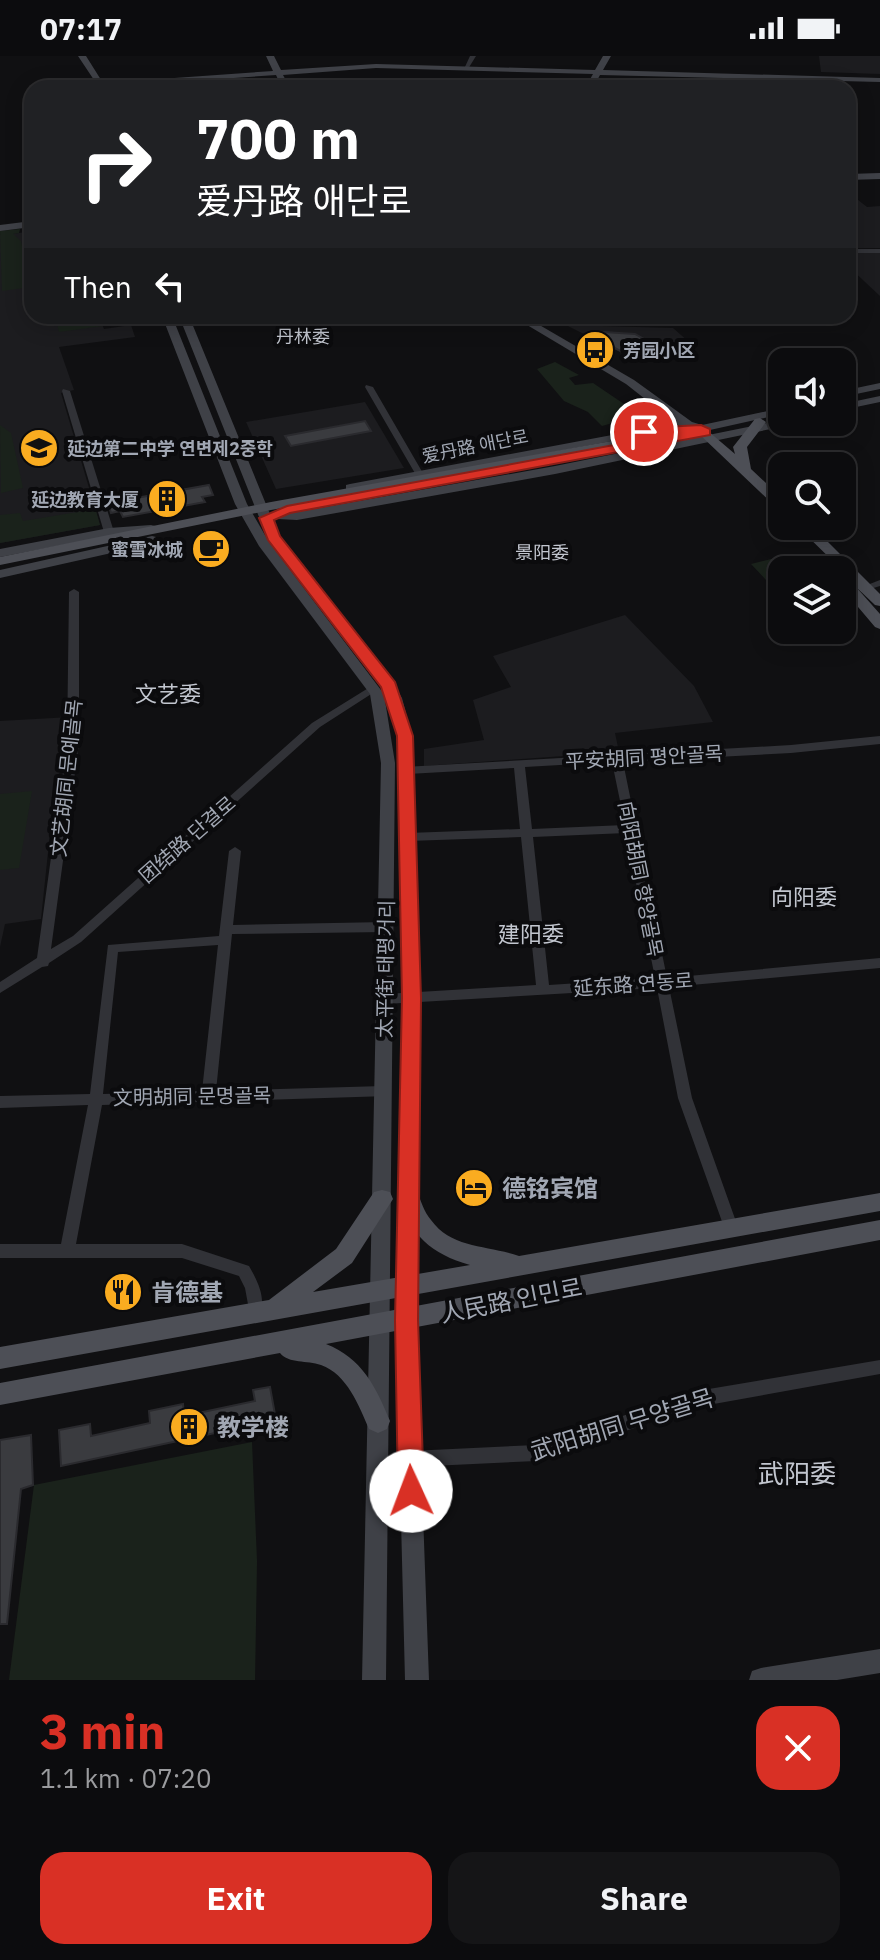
<!DOCTYPE html>
<html lang="en">
<head>
<meta charset="utf-8">
<style>
  :root { --surface:#0c0c0e; --page:#151517; --text:#f1f3f6; --muted:#9a9b9e; --line:#2c2c2e; --accent:#d93025 }
  body { margin:0; font-family:"IBM Plex Sans","Noto Sans SC","Noto Sans KR",sans-serif; background:var(--page); color:var(--text); height:100vh; display:flex; flex-direction:column; font-size:30px; white-space:nowrap }
  * { box-sizing:border-box; margin:0 }
  p { font-size:26px; color:var(--muted) }
  .icon { flex:none; width:44px; height:44px; fill:none; stroke:currentColor; stroke-width:2; stroke-linecap:round; stroke-linejoin:round }
  .map { position:relative; height:1624px; overflow:hidden }
  .details { display:flex; flex-direction:column; background:var(--surface); flex:1 }
  .details>* { flex:none }
  .banner { position:absolute; left:24px; top:24px; width:832px; height:244px; border-radius:24px; box-shadow:0 4px 20px #0003,0 0 0 2px var(--line); background:#202124; color:#fff; overflow:hidden }
  .controls { position:absolute; left:768px; top:292px; display:grid; gap:16px }
  .controls a { display:grid; place-items:center; width:88px; height:88px; border-radius:16px; background:var(--surface); box-shadow:0 4px 20px #0003,0 0 0 2px var(--line); font-size:40px }
  .pin { position:absolute; display:grid; place-items:center; width:68px; height:68px; color:#fff; margin:-34px; border:4px solid #fff; border-radius:50%; box-shadow:0 2px 8px #0007 }
  .me { position:absolute; width:88px; margin:-44px; rotate:358deg; stroke-linejoin:round; filter:drop-shadow(0 0 6px #0008) }
  .turn { display:flex; align-items:center; gap:28px; height:168px; padding:0 40px; font-size:36px }
  .turn .icon { width:104px; height:104px; stroke-width:2.5 }
  .turn b { display:block; font-size:56px; line-height:68px }
  .then { display:flex; align-items:center; height:76px; padding:0 40px; background:#0003; gap:16px; font-size:30px }
  .round { display:grid; place-items:center; flex:none; width:84px; height:84px; border-radius:24px; background:var(--page) }
  .overview { display:flex; align-items:center; justify-content:space-between; height:136px; padding:0 40px }
  h1 { font-size:48px; font-weight:700; line-height:60px; color:var(--accent) }
  .cta { display:flex; gap:16px; margin-top:auto; padding:16px 40px }
  .cta a { flex:1; height:92px; border-radius:24px; background:var(--accent); color:#fff; font-size:32px; font-weight:700; line-height:92px; text-align:center }
  .cta a+a { background:var(--page); color:var(--text) }
  .status { display:flex; justify-content:space-between; align-items:center; height:56px; padding:0 40px; background:var(--surface); direction:ltr }
  .status svg { height:22px; fill:currentColor }
  .map>svg:first-child { display:block }
  .built { fill:#1c1c1f }
  .green { fill:#1a221b }
  .building { fill:#3a3b3f; stroke:#2a2a2e; stroke-width:2 }
  .lines { fill:none; stroke-linecap:round; stroke-linejoin:round }
  .street { fill:#313237; fill-rule:evenodd }
  .secondary { fill:#3f4147; fill-rule:evenodd }
  .primary { fill:#4d4f56; fill-rule:evenodd }
  .route { fill:#d93025; stroke:#8d1f18; stroke-width:2 }
  .labels { text-anchor:middle; dominant-baseline:central; stroke-width:8; stroke-linejoin:round; paint-order:stroke }
  .far-neighbourhood-label { font-size:18px; fill:#c2c6cf; stroke:#0b0b0d }
  .far-poi-label { font-size:18px; font-weight:bold; fill:#a1a7b3; stroke:#0b0b0d; text-anchor:start }
  .far-street-label { font-size:18px; fill:#a1a7b3; stroke:#0b0b0d }
  .street-label { font-size:20px; fill:#a1a7b3; stroke:#0b0b0d }
  .neighbourhood-label { font-size:22px; fill:#c2c6cf; stroke:#0b0b0d }
  .near-poi-label { font-size:24px; font-weight:bold; fill:#a1a7b3; stroke:#0b0b0d; text-anchor:start }
  .near-street-label { font-size:24px; fill:#a1a7b3; stroke:#0b0b0d }
  .near-neighbourhood-label { font-size:26px; fill:#c2c6cf; stroke:#0b0b0d }
</style>
</head>
<body>
<div class="status"><b>07:17</b><svg viewBox="0 0 49 12"><path d="M0 12V9h3v3zM5 12V6h3v6zM10 12V3h3v9zM15 12V0h3v12zM26 1h20v11H26zM47 4h2v5h-2z"/></svg></div>
<div class="map">
<svg width="880" height="1624" viewBox="0 0 880 1624">
  <rect width="100%" height="100%" fill="#101012"/>
  <g class="built">
    <polygon points="819,0 880,0 880,18 821,16"/>
    <polygon points="848,136 867,151 880,150 880,192 848,192"/>
    <polygon points="27,176 32,189 32,260 99,260 104,273 131,269 135,281 59,291 74,334 61,337 100,469 0,487 0,179"/>
    <polygon points="848,196 880,196 880,240 848,210"/>
    <polygon points="566,269 673,272 689,286 626,299"/>
    <polygon points="365,346 404,412 276,433 246,366"/>
    <polygon points="625,559 694,630 713,666 615,677 619,696 424,710 424,693 484,684 473,644 511,631 493,600"/>
    <polygon points="71,661 63,714 56,720 41,863 5,868 0,891 0,665"/>
  </g>
  <g class="green">
    <polygon points="20,173 19,177 13,178 21,185 30,231 2,235 0,175"/>
    <polygon points="55,260 99,260 103,270 59,276"/>
    <polygon points="555,306 579,319 569,322 575,329 593,327 624,348 634,361 602,370 588,356 564,345 537,313"/>
    <polygon points="0,369 11,377 23,432 1,437"/>
    <polygon points="94,448 100,469 0,487 0,459 20,457 23,465 84,455"/>
    <polygon points="788,499 803,514 782,514 782,521 766,524 751,508"/>
    <polygon points="32,735 19,812 0,814 0,738"/>
    <polygon points="252,1386 257,1505 255,1624 9,1624 34,1429"/>
  </g>
  <g class="building">
    <polygon points="604,276 635,278 653,288 626,298 592,280"/>
    <polygon points="365,365 371,375 291,390 285,380"/>
    <polygon points="209,429 213,439 202,441 205,446 123,461 120,455 111,457 108,447"/>
    <polygon points="270,1331 276,1364 61,1410 59,1374 90,1368 91,1380 150,1367 149,1355 183,1348 184,1360 255,1345 253,1334"/>
    <polygon points="31,1379 33,1429 21,1433 7,1568 0,1568 0,1384"/>
  </g>
  <g class="lines">
    <g class="street">
      <polygon points="470,0 476,0 468,13 464,13"/>
      <rect x="848" y="193" width="32" height="4"/>
      <polygon points="805,260 816,260 817,261 813,263"/>
      <polygon points="366,329 373,331 424,419 423,421 417,421 416,419 365,331"/>
      <polygon points="63,333 70,335 114,476 112,478 106,478 104,476 62,335"/>
      <polygon points="880,524 880,530 867,534 862,531"/>
      <polygon points="74,533 79,536 79,687 51,893 73,880 312,667 370,631 378,631 379,633 320,671 81,886 49,907 48,910 42,911 0,937 0,926 37,902 67,687 69,536"/>
      <path d="M880,680V688L791,697L623,706L667,922L880,902V912L669,931L692,1042L739,1174L737,1179L732,1180L727,1179L725,1174L678,1042L657,932L385,948L380,947L378,943L380,939L385,938L536,929L521,781L408,785L402,781L408,777L520,773L514,712L408,718L402,714L404,711L791,689ZM612,706L625,769L532,773L525,711ZM626,777L655,922L549,929L533,781Z"/>
      <path d="M235,791L241,795L233,869L386,866L390,868L392,871L390,874L386,876L232,878L216,1035L383,1030L388,1032L390,1036L388,1040L102,1049L76,1188H182L249,1210C258,1226 266,1241 260,1259L255,1261L250,1259L245,1232L239,1220L182,1202H0V1188H61L88,1049L0,1052V1040L90,1038L108,889L219,880L229,795ZM218,889L202,1035L103,1038L118,896Z"/>
      <polygon points="880,1304 880,1318 697,1351 536,1405 410,1411 404,1409 402,1403 404,1397 410,1395 536,1389 697,1335"/>
    </g>
    <g class="secondary">
      <polygon points="78,0 86,0 103,27 273,15 266,0 274,0 281,14 376,8 595,14 603,0 611,0 603,14 880,22 880,26 600,19 593,32 585,32 593,18 376,12 283,19 290,32 282,32 276,19 87,32 86,28 96,27"/>
      <polygon points="880,117 880,123 848,124 848,118"/>
      <polygon points="32,165 32,171 0,175 0,169"/>
      <polygon points="162,260 172,260 247,448 269,486 384,638 395,707 386,1624 362,1624 381,707 370,638 259,490 235,448"/>
      <polygon points="179,260 189,260 279,480 385,613 402,642 412,680 421,942 416,1264 429,1624 405,1624 396,1264 403,942 398,680 388,642 372,615 267,481"/>
      <polygon points="512,260 524,260 634,324 692,366 702,369 782,352 782,358 701,376 694,374 688,378 644,379 346,435 346,429 350,428 644,373 682,372 626,328"/>
      <polygon points="880,327 880,333 842,341 842,335"/>
      <polygon points="880,340 880,346 842,354 842,348"/>
      <polygon points="782,364 796,366 790,369 555,418 297,464 278,463 272,459 278,455 297,456 555,410"/>
      <polygon points="151,469 155,470 155,476 109,480 0,501 0,493 109,472"/>
      <polygon points="152,480 156,481 156,487 0,522 0,514"/>
      <polygon points="880,1593 880,1617 837,1624 749,1624 752,1615 761,1612"/>
    </g>
    <g class="primary">
      <polygon points="760,362 766,366 747,391 751,413 782,442 782,453 777,452 698,377 271,454 0,509 0,501 271,446 701,369 735,398 733,391 755,363"/>
      <polygon points="797,470 812,470 880,538 880,550 875,549 856,531 880,558 880,573 875,571 842,532 842,519 845,519 842,514"/>
      <path d="M409,1133L417,1135C421,1145 424,1156 431,1164C452,1193 488,1189 519,1200L880,1137V1155L0,1313V1291L269,1244L336,1193L374,1136L382,1134L390,1136L393,1143L352,1207L313,1236L470,1209C431,1198 411,1179 398,1142L401,1135Z"/>
      <path d="M880,1164V1184L326,1288C362,1302 376,1331 390,1365L387,1373L378,1377L369,1373C359,1350 347,1318 321,1309C307,1304 289,1308 280,1297L0,1349V1327Z"/>
    </g>
  </g>
  <polygon class="route" points="701,369 710,373 710,379 290,457 274,464 280,480 395,626 413,680 421,942 418,1264 424,1435 420,1444 411,1447 402,1444 398,1435 395,1264 402,942 397,680 381,631 268,484 259,462 287,450 673,378 639,379 637,376 644,372"/>
  <defs>
    <g id="bus-disc" transform="scale(2)"><circle r="9.5" fill="#faac20" stroke="#0b0b0d"/><path d="M-5-6H5V4H4V6H2V4H-2V6H-4V4H-5ZM-3.5-4V0h7V-4ZM-3.5 1.2v1.5H-2V1.2ZM2 1.2v1.5H3.5V1.2Z" fill="#111"/></g>
    <g id="school-disc" transform="scale(2)"><circle r="9.5" fill="#faac20" stroke="#0b0b0d"/><path d="M0-5L7-2L0 1L-7-2ZM-4 1L0 2.5L4 1V4Q0 6-4 4Z" fill="#111"/></g>
    <g id="building-disc" transform="scale(2)"><circle r="9.5" fill="#faac20" stroke="#0b0b0d"/><path d="M-4-6H4V6H1V3H-1V6H-4ZM-2.5-4.3h1.7v1.8h-1.7ZM.8-4.3h1.7v1.8H.8ZM-2.5-1h1.7V.8h-1.7ZM.8-1h1.7V.8H.8Z" fill="#111"/></g>
    <g id="cafe-disc" transform="scale(2)"><circle r="9.5" fill="#faac20" stroke="#0b0b0d"/><path d="M-5.5-4.5H6V0H3Q3 3.5 0 3.5H-2.5Q-5.5 3.5-5.5 0ZM3-3.2v2h1.7v-2ZM-6 4.5H4V6H-6Z" fill="#111"/></g>
    <g id="hotel-disc" transform="scale(2)"><circle r="9.5" fill="#faac20" stroke="#0b0b0d"/><path d="M-6-4.5h1.5V1H6V5H4.5V3h-9V5H-6ZM-4 0a1.8 1.8 0 1 1 3.6 0ZM.5 0V-2.5h3Q6-2.5 6 0Z" fill="#111"/></g>
    <g id="restaurant-disc" transform="scale(2)"><circle r="9.5" fill="#faac20" stroke="#0b0b0d"/><path d="M-5-6h1v4h1v-4h1v4h1v-4h1v5L-1.5 .5V6h-2V.5L-5-1ZM5-6V6H3V1.5H1.5Q1.5-4 5-6Z" fill="#111"/></g>
  </defs>
  <g fill-rule="evenodd">
    <use href="#bus-disc" x="595" y="294"/>
    <use href="#school-disc" x="39" y="392"/>
    <use href="#building-disc" x="167" y="443"/>
    <use href="#cafe-disc" x="211" y="493"/>
    <use href="#hotel-disc" x="474" y="1132"/>
    <use href="#restaurant-disc" x="123" y="1236"/>
    <use href="#building-disc" x="189" y="1371"/>
  </g>
  <g class="labels">
    <g class="far-neighbourhood-label">
      <text x="303" y="280">丹林委</text>
      <text x="542" y="496">景阳委</text>
    </g>
    <g class="far-poi-label">
      <text x="623" y="294">芳园小区</text>
      <text x="67" y="392">延边第二中学 연변제2중학</text>
      <text x="139" y="443" text-anchor="end">延边教育大厦</text>
      <text x="183" y="493" text-anchor="end">蜜雪冰城</text>
    </g>
    <g class="far-street-label">
      <text transform="translate(475 390) rotate(-11)">爱丹路 애단로</text>
    </g>
    <g class="street-label">
      <text transform="translate(644 701) rotate(-3)">平安胡同 평안골목</text>
      <text transform="translate(66 722) rotate(-84)">文艺胡同 문예골목</text>
      <text transform="translate(187 783) rotate(-41)">团结路 단결로</text>
      <text transform="translate(641 823) rotate(79)">向阳胡同 향양골목</text>
      <text transform="translate(385 913) rotate(-89)">太平街 태평거리</text>
      <text transform="translate(633 928) rotate(-4)">延东路 연동로</text>
      <text transform="translate(192 1040) rotate(-1)">文明胡同 문명골목</text>
    </g>
    <g class="neighbourhood-label">
      <text x="168" y="637">文艺委</text>
      <text x="804" y="840">向阳委</text>
      <text x="531" y="877">建阳委</text>
    </g>
    <g class="near-poi-label">
      <text x="502" y="1132">德铭宾馆</text>
      <text x="151" y="1236">肯德基</text>
      <text x="217" y="1371">教学楼</text>
    </g>
    <g class="near-street-label">
      <text transform="translate(511 1244) rotate(-11)">人民路 인민로</text>
      <text transform="translate(622 1368) rotate(-17)">武阳胡同 무양골목</text>
    </g>
    <g class="near-neighbourhood-label">
      <text x="797" y="1417">武阳委</text>
    </g>
  </g>
</svg>
<div class="controls">
<a><svg class="icon" aria-label="sound" viewBox="0 0 24 24"><path d="M4 9h4l5-4v14l-5-4H4zM17 9q2 3 0 6"/></svg></a>
<a><svg class="icon" aria-label="search" viewBox="0 0 24 24"><circle cx="10" cy="10" r="6"/><path d="M15 15l6 6"/></svg></a>
<a><svg class="icon" aria-label="layers" viewBox="0 0 24 24"><path d="M12 4l9 5-9 5-9-5zM3 14l9 5 9-5"/></svg></a>
</div>
<div class="pin" style="left:644px;top:376px;background:#d93025"><svg class="icon" aria-label="arrive" viewBox="0 0 24 24"><path d="M6 21V4h12l-3 4 3 4H6"/></svg></div>
<svg class="me" style="left:411px;top:1435px" viewBox="-20 -20 40 40"><circle r="19" fill="#fff"/><path d="M0-13L10 11 0 6-10 11z" fill="#d93025"/></svg>
<div class="banner">
<div class="turn"><svg class="icon" aria-label="right" viewBox="0 0 24 24"><path d="M7 20v-9h11M14 6l5 5-5 5"/></svg><div><b>700 m</b>爱丹路 애단로</div></div>
<div class="then">Then<svg class="icon" aria-label="left" viewBox="0 0 24 24"><path d="M17 20v-9H6M10 6l-5 5 5 5"/></svg></div>
</div>
</div>
<section class="details">
<div class="overview"><div><h1>3 min</h1><p>1.1 km · 07:20</p></div><a class="round" style="background:#d93025;color:#fff"><svg class="icon" aria-label="close" viewBox="0 0 24 24"><path d="M6 6l12 12M18 6L6 18"/></svg></a></div>
<div class="cta"><a>Exit</a><a>Share</a></div>
</section>
</body>
</html>
